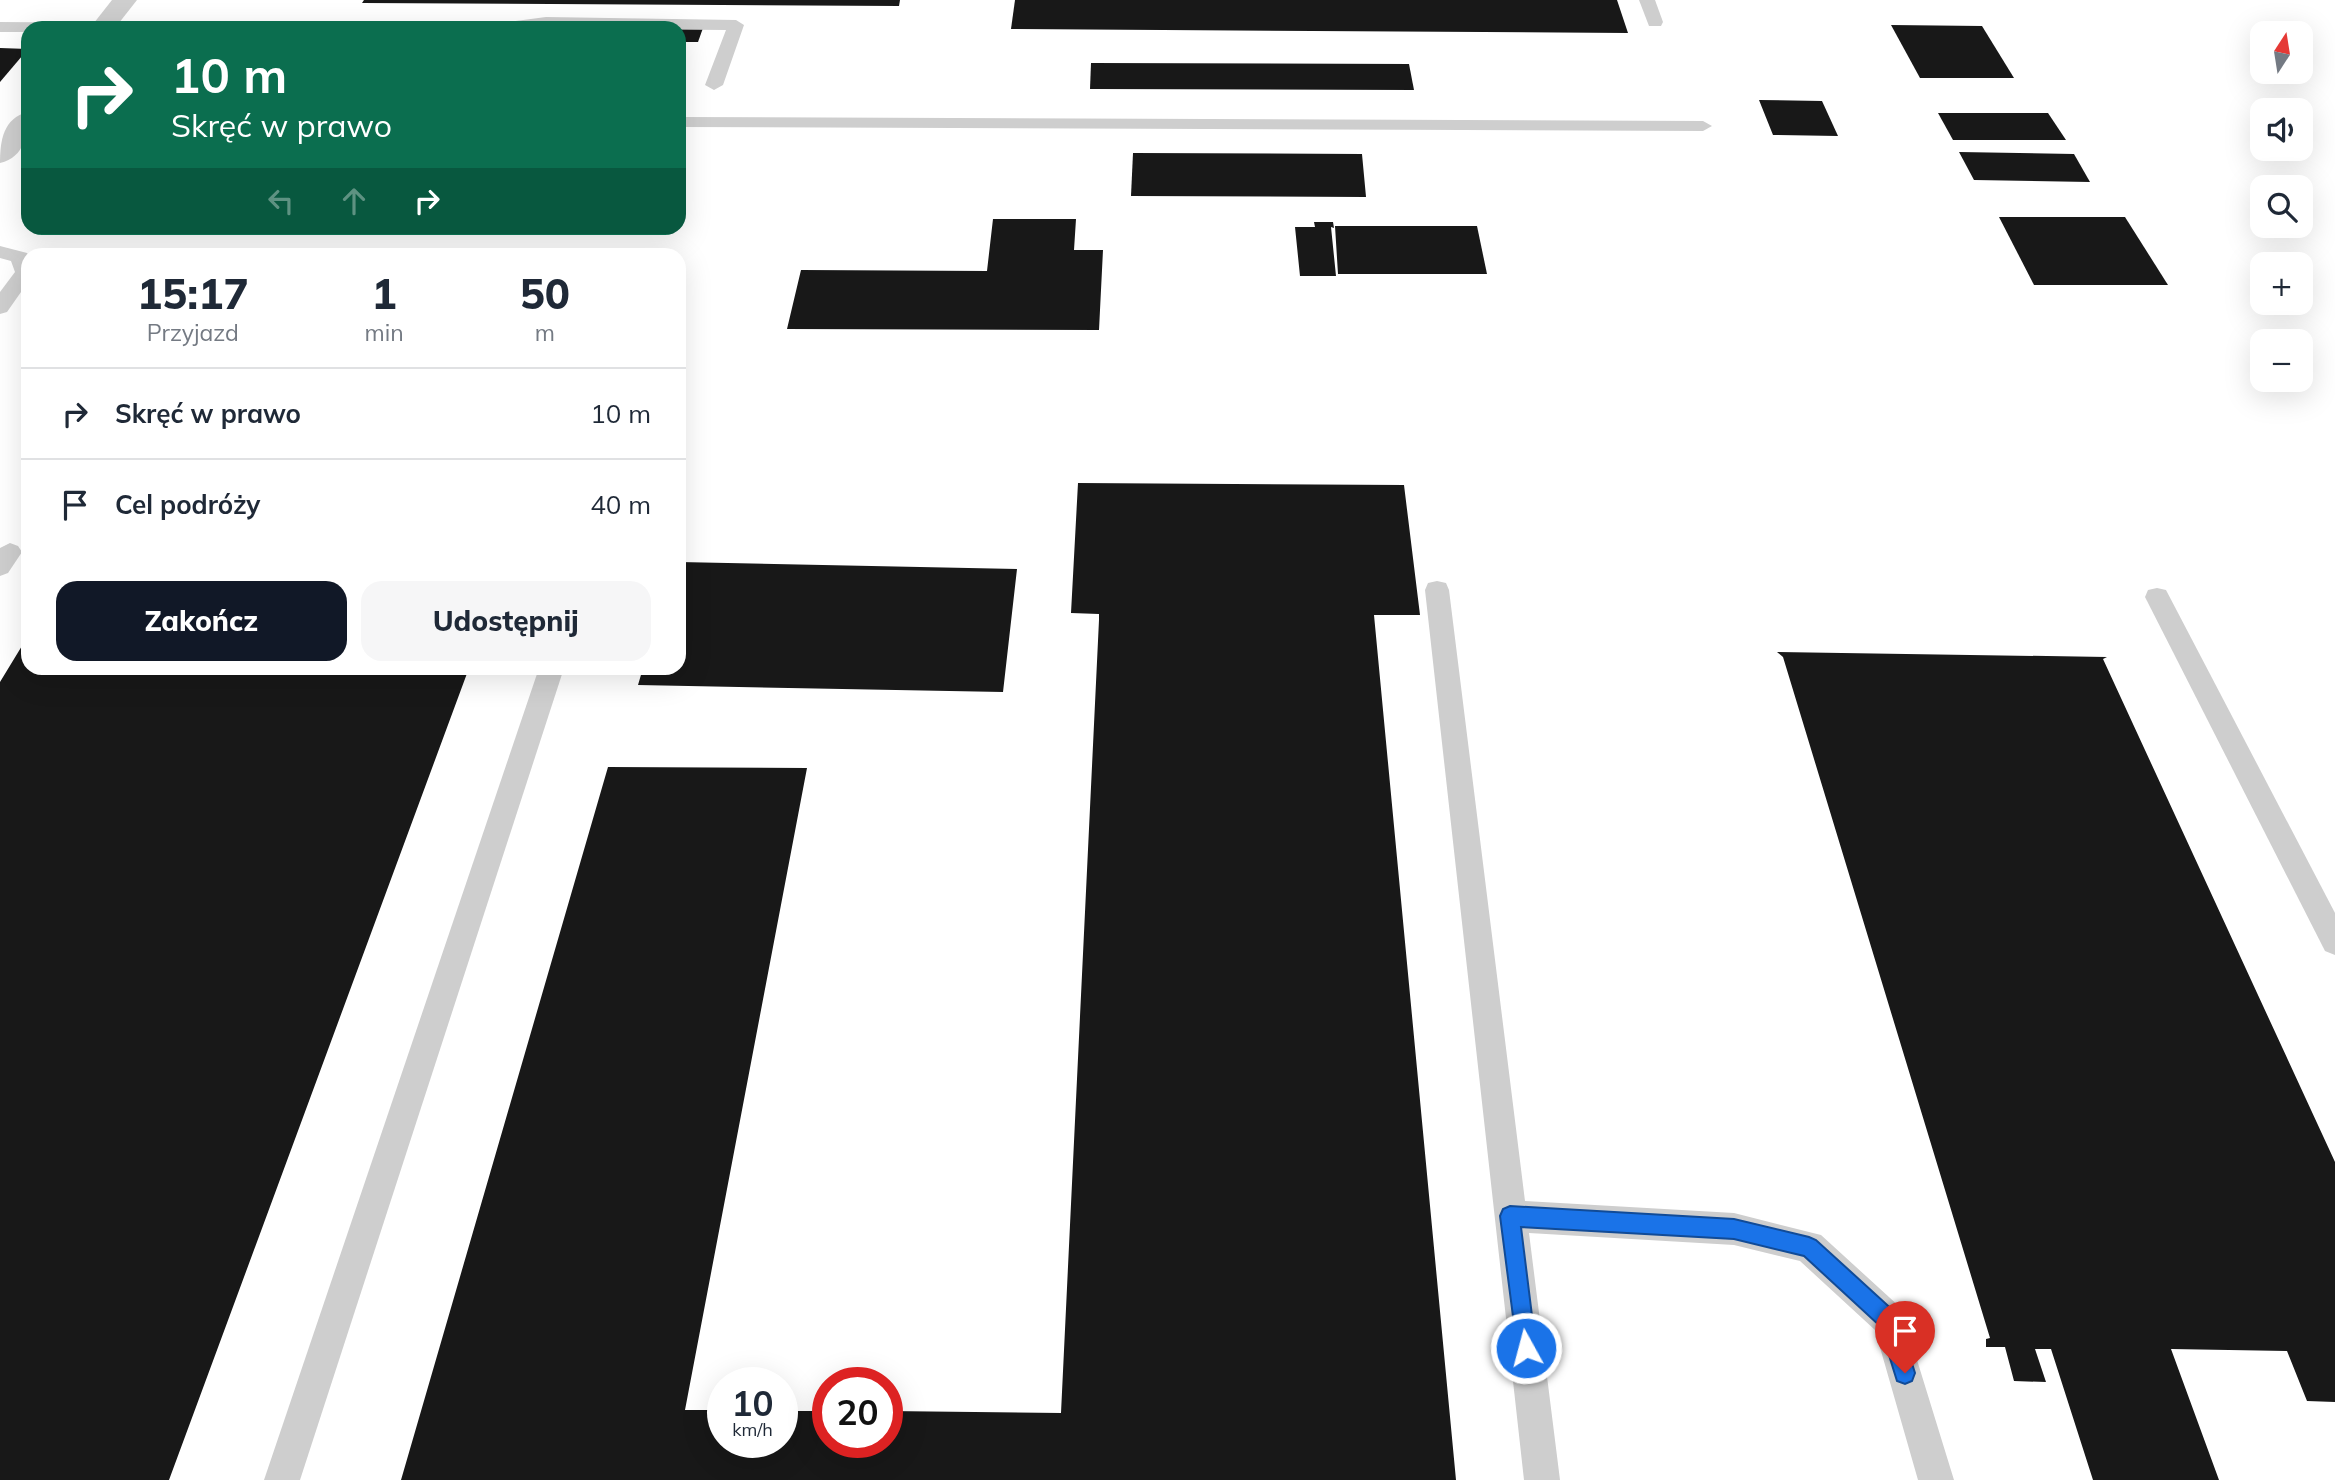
<!DOCTYPE html>
<html lang="pl">
<head>
<meta charset="utf-8">
<style>
  :root { --surface:#fff; --page:#f6f6f7; --text:#1f2937; --muted:#747a83; --line:#e0e1e3; --accent:#111827 }
  body { margin:0; font-family:Mulish,sans-serif; background:var(--page); color:var(--text); height:100vh; display:flex; flex-direction:column; font-size:26px; white-space:nowrap }
  * { box-sizing:border-box; margin:0 }
  p { font-size:23px; color:var(--muted) }
  .icon { flex:none; width:38px; height:38px; fill:none; stroke:currentColor; stroke-width:2; stroke-linecap:round; stroke-linejoin:round }
  .map { position:relative; flex:1; overflow:hidden }
  .details { position:absolute; left:21px; top:248px; width:665px; height:427px; display:flex; flex-direction:column; background:var(--surface); border-radius:21px; box-shadow:0 7px 28px #0002 }
  .details>* { flex:none }
  .banner { position:absolute; left:21px; top:21px; width:665px; height:214px; border-radius:21px; box-shadow:0 7px 28px #0002; background:#0b6e4f; color:#fff; overflow:hidden }
  .needle { width:46px; rotate:12deg }
  .controls { position:absolute; left:2250px; top:21px; display:grid; gap:14px }
  .controls a { display:grid; place-items:center; width:63px; height:63px; border-radius:14px; background:var(--surface); box-shadow:0 7px 28px #0002; font-size:35px }
  .speed { position:absolute; left:707px; top:1367px; display:flex; gap:14px; font-size:35px; font-weight:700; text-align:center }
  .speed>* { display:grid; place-content:center; width:91px; height:91px; border-radius:50%; background:var(--surface); box-shadow:0 7px 28px #0002; line-height:1 }
  .speed small { font-size:18px; font-weight:400 }
  .speed .limit { border:10px solid #d22; background:#fff; color:#111 }
  .pin { position:absolute; display:grid; place-items:center; width:60px; height:60px; color:#fff; margin:-72px -30px; border-radius:50% 50% 50% 0; rotate:-45deg; box-shadow:0 0 7px #0007 }
  .pin .icon { rotate:45deg }
  .me { position:absolute; width:77px; margin:-38px; rotate:353deg; stroke-linejoin:round; filter:drop-shadow(0 0 5px #0008) }
  .turn { display:flex; align-items:center; gap:24px; height:147px; padding:0 35px; font-size:32px }
  .turn .icon { width:91px; height:91px; stroke-width:2.5 }
  .turn b { display:block; font-size:49px; line-height:60px }
  .lanes { display:flex; align-items:center; height:66px; padding:0 35px; background:#0003; justify-content:center; gap:35px; direction:ltr }
  .lanes .off { opacity:.35 }
  .eta { display:flex; justify-content:space-evenly; align-items:center; height:119px; text-align:center }
  .eta b { font-size:42px; font-weight:800; line-height:49px }
  .cta { display:flex; gap:14px; margin-top:auto; padding:14px 35px }
  .cta a { flex:1; height:80px; border-radius:21px; background:var(--accent); color:#fff; font-size:28px; font-weight:800; line-height:80px; text-align:center }
  .cta a+a { background:var(--page); color:var(--text) }
  ul { padding:0; list-style:none }
  li { display:flex; align-items:center; gap:21px; height:91px; padding:0 35px; border-top:2px solid var(--line) }
  li div { flex:1 }
  li b { display:block; font-size:26px }
  li em { font-style:normal }
  .map>svg:first-child { display:block }
  .building { fill:#181818 }
  .lines { fill:none; stroke-linecap:round; stroke-linejoin:round }
  .lane { fill:#cecece; fill-rule:evenodd }
  .street { fill:#cecece; fill-rule:evenodd }
  .route { fill:#1a73e8; stroke:#114b97; stroke-width:2 }
</style>
</head>
<body>
<div class="map">
<svg width="2335" height="1480" viewBox="0 0 2335 1480">
  <rect width="100%" height="100%" fill="#fff"/>
  <g class="building">
    <polygon points="364,0 900,0 899,6 362,3"/>
    <polygon points="1015,0 1617,0 1628,33 1011,29"/>
    <polygon points="1891,25 1982,26 2014,78 1920,78"/>
    <polygon points="679,28 703,28 698,42 679,42"/>
    <polygon points="0,48 28,49 0,82"/>
    <polygon points="1091,63 1409,64 1414,90 1090,89"/>
    <polygon points="1759,100 1822,101 1838,136 1773,135"/>
    <polygon points="1938,113 2048,113 2066,140 1953,140"/>
    <polygon points="1959,152 2074,154 2090,182 1974,180"/>
    <polygon points="1133,153 1362,154 1366,197 1131,196"/>
    <polygon points="1999,217 2125,217 2168,285 2034,285"/>
    <polygon points="993,219 1076,219 1074,250 1103,250 1099,330 787,329 801,270 987,271"/>
    <polygon points="1314,222 1333,222 1334,228 1331,227 1336,276 1300,276 1295,227 1315,227"/>
    <polygon points="1335,226 1477,226 1487,274 1338,274"/>
    <polygon points="1078,483 1404,485 1420,615 1374,615 1456,1480 401,1480 608,767 807,768 685,1410 723,1410 723,1442 782,1442 782,1411 828,1411 828,1442 887,1442 887,1411 1061,1413 1099,620 1099,614 1071,613"/>
    <polygon points="679,562 1017,569 1003,692 638,685 643,668 679,668"/>
    <polygon points="28,636 28,668 469,668 169,1480 0,1480 0,682"/>
    <polygon points="1777,652 2107,657 2103,659 2335,1162 2335,1402 2307,1401 2287,1351 2171,1349 2219,1480 2093,1480 2051,1349 2035,1349 2046,1382 2014,1381 2005,1347 1986,1347 1986,1339 1990,1338 1783,657"/>
  </g>
  <g class="lines">
    <g class="lane">
      <polygon points="1639,0 1655,0 1663,22 1661,26 1649,26"/>
      <polygon points="546,17 736,20 744,25 723,85 714,90 705,85 726,30 492,28 500,23"/>
      <polygon points="0,22 127,23 135,28 28,28 28,32 0,32"/>
      <polygon points="679,117 1703,121 1712,126 1703,131 679,127"/>
      <polygon points="0,246 27,253 29,256 28,282 7,312 0,314 0,292 15,272 11,261 0,258"/>
      <polygon points="10,543 18,546 22,552 8,573 0,576 0,548"/>
      <polygon points="1437,581 1446,583 1449,590 1525,1201 1734,1213 1821,1235 1901,1308 1954,1480 1918,1480 1875,1330 1800,1261 1734,1245 1529,1233 1560,1480 1524,1480 1425,590 1428,583"/>
      <polygon points="2157,588 2166,590 2335,913 2335,955 2325,951 2145,597 2148,590"/>
      <polygon points="539,668 564,668 300,1480 264,1480"/>
    </g>
    <g class="street">
      <polygon points="112,0 137,0 115,28 90,28"/>
      <path d="M28,112C28,134 25,157 0,163C0,141 3,118 28,112Z"/>
    </g>
  </g>
  <polygon class="route" points="1510,1206 1734,1219 1809,1237 1816,1240 1896,1313 1915,1373 1912,1381 1905,1384 1897,1381 1880,1326 1804,1256 1734,1239 1521,1227 1536,1348 1533,1355 1526,1358 1518,1355 1500,1216 1503,1209"/>
</svg>
<div class="controls">
<a><svg class="needle" viewBox="-14 -14 28 28"><path d="M0-13l5 13h-10z" fill="#e53935"/><path d="M0 13l5-13h-10z" fill="#747a83"/></svg></a>
<a><svg class="icon" aria-label="sound" viewBox="0 0 24 24"><path d="M4 9h4l5-4v14l-5-4H4zM17 9q2 3 0 6"/></svg></a>
<a><svg class="icon" aria-label="search" viewBox="0 0 24 24"><circle cx="10" cy="10" r="6"/><path d="M15 15l6 6"/></svg></a>
<a>+</a>
<a>−</a>
</div>
<div class="speed"><div>10<small>km/h</small></div><div class="limit">20</div></div>
<div class="pin" style="left:1905px;top:1373px;background:#d93025"><svg class="icon" aria-label="arrive" viewBox="0 0 24 24"><path d="M6 21V4h12l-3 4 3 4H6"/></svg></div>
<svg class="me" style="left:1526px;top:1348px" viewBox="-20 -20 40 40"><circle r="17" fill="#1a73e8" stroke="#fff" stroke-width="3"/><path d="M0-11L8 9 0 5-8 9z" fill="#fff"/></svg>
<div class="banner">
<div class="turn"><svg class="icon" aria-label="right" viewBox="0 0 24 24"><path d="M7 20v-9h11M14 6l5 5-5 5"/></svg><div><b>10 m</b>Skręć w prawo</div></div>
<div class="lanes"><svg class="icon off" aria-label="left" viewBox="0 0 24 24"><path d="M17 20v-9H6M10 6l-5 5 5 5"/></svg><svg class="icon off" aria-label="ahead" viewBox="0 0 24 24"><path d="M12 20V5M6 11l6-6 6 6"/></svg><svg class="icon" aria-label="right" viewBox="0 0 24 24"><path d="M7 20v-9h11M14 6l5 5-5 5"/></svg></div>
</div>
<section class="details">
<div class="eta">
<div><b>15:17</b><p>Przyjazd</p></div>
<div><b>1</b><p>min</p></div>
<div><b>50</b><p>m</p></div>
</div>
<ul>
<li><svg class="icon" aria-label="right" viewBox="0 0 24 24"><path d="M7 20v-9h11M14 6l5 5-5 5"/></svg><div><b>Skręć w prawo</b></div><em>10 m</em></li>
<li><svg class="icon" aria-label="arrive" viewBox="0 0 24 24"><path d="M6 21V4h12l-3 4 3 4H6"/></svg><div><b>Cel podróży</b></div><em>40 m</em></li>
</ul>
<div class="cta"><a>Zakończ</a><a>Udostępnij</a></div>
</section>
</div>
</body>
</html>
